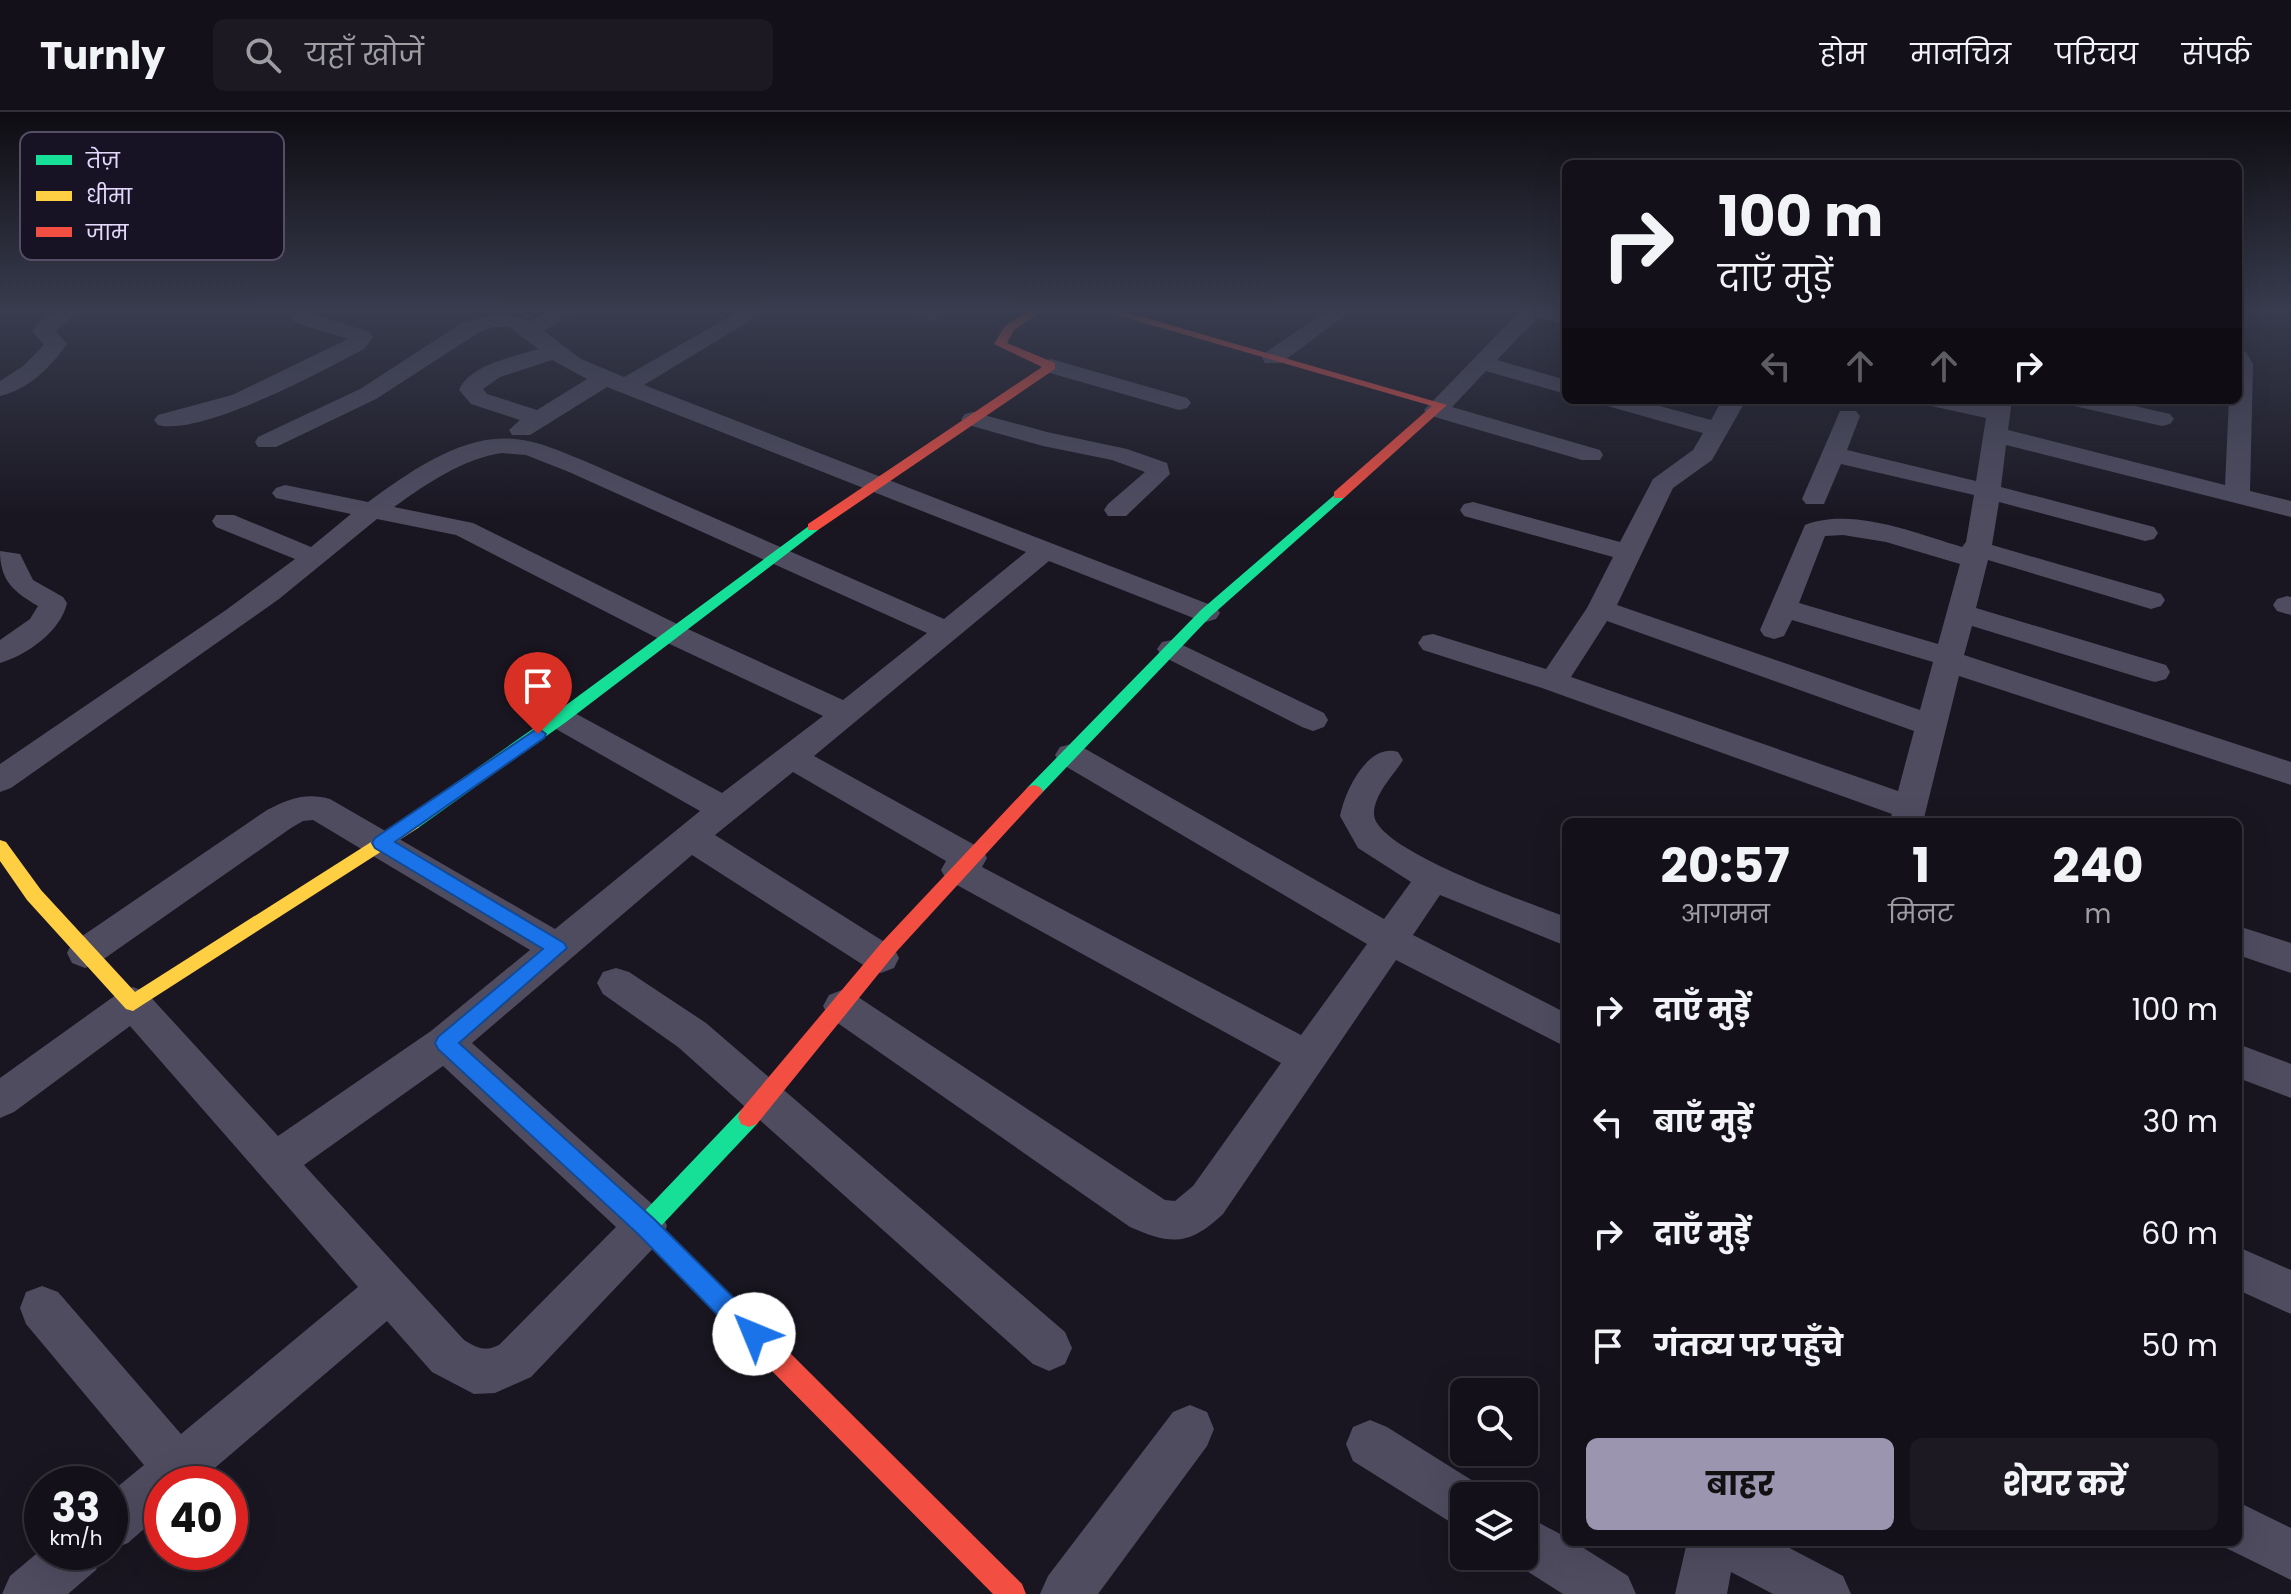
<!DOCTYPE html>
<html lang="hi">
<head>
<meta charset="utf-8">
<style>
  :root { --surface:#131019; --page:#1c1922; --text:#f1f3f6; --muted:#9d9da2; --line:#323038; --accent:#9c95af }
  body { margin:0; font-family:Poppins,"Noto Sans Devanagari",sans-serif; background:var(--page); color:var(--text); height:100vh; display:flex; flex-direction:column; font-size:30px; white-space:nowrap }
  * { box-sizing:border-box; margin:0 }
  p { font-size:26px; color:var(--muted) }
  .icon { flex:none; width:44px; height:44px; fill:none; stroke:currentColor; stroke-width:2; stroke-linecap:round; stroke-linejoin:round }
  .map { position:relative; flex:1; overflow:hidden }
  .sheet { position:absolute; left:1562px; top:706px; width:680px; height:728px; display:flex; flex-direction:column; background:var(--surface); border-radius:12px; box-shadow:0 8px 32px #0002,0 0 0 2px var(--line) }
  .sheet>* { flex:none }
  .top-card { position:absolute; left:1562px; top:48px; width:680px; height:244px; border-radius:12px; box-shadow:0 8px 32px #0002,0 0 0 2px var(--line); background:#131019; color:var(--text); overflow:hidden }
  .tools { position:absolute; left:1450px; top:1266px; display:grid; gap:16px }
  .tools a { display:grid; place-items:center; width:88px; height:88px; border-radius:12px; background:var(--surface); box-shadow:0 8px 32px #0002,0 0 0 2px var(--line); font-size:40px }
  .speed { position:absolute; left:24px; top:1354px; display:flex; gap:16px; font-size:40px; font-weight:700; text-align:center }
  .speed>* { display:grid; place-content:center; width:104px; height:104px; border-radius:50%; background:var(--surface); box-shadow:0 8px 32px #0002,0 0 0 2px var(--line); line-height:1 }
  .speed small { font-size:20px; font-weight:400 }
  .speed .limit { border:12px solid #d22; background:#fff; color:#111 }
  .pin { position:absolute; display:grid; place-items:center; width:68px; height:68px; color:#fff; margin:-82px -34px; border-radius:50% 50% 50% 0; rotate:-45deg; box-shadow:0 0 8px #0007 }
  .pin .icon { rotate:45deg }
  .me { position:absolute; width:88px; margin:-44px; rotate:315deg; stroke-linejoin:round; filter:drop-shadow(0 0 6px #0008) }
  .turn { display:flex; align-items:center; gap:28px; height:168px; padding:0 24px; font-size:36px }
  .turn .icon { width:104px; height:104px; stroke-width:2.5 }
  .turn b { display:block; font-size:56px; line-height:68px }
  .lanes { display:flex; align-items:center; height:76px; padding:0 24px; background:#0003; justify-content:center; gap:40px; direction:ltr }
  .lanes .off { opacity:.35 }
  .eta { display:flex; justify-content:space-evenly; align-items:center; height:136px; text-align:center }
  .eta b { font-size:48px; font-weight:700; line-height:56px }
  .cta { display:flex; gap:16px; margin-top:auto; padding:16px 24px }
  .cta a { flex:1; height:92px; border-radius:12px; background:var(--accent); color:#111; font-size:32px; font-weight:700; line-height:92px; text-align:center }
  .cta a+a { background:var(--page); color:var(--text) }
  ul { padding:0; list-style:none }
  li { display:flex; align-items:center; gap:24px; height:112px; padding:0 24px }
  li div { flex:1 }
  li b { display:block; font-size:30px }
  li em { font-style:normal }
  header { display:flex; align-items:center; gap:48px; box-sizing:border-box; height:112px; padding:0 40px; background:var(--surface); border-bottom:2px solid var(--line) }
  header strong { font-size:38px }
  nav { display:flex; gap:44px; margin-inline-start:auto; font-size:28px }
  .search { width:560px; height:72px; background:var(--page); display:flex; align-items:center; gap:20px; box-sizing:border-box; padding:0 28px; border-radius:12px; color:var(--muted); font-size:30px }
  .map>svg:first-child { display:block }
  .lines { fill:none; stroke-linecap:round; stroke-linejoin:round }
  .street { fill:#4f4c60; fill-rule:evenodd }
  .fast { fill:#16e098; fill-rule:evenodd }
  .slow { fill:#ffcf43; fill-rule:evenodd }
  .jam { fill:#f24e42; fill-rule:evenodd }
  .route { fill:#1a73e8; stroke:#114b97; stroke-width:2 }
  .key { fill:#181225; stroke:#554e65; stroke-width:2 }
  .key-label { font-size:22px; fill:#e2d9fb }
</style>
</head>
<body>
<header>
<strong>Turnly</strong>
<div class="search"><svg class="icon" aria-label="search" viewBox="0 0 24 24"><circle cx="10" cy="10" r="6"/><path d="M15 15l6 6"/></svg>यहाँ खोजें</div>
<nav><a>होम</a><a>मानचित्र</a><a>परिचय</a><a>संपर्क</a></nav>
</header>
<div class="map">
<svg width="2291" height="1482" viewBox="0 0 2291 1482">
  <rect width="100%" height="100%" fill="#191621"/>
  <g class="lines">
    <g class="street">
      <path d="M57,197H84L55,219L67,232C50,256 29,277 0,284V269L23,254L44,233L32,219L46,202Z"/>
      <path d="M552,197H579L544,219L581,247L624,265L743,197H769L644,273L1216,495L1220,501L1216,507L1206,510L1196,507L1049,449L814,644L982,737L987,746L982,755L1301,923L1367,832L1060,651L1055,643L1060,635L1071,632L1082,635L1384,807L1411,770L1358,736L1340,704C1345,678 1368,631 1398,640L1403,648C1393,664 1374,682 1374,702C1374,738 1533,792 1566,805V834L1440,783L1413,823L1566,901V935L1396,848L1223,1102C1189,1134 1171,1133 1130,1115L829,905L823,894L829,883L842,878L855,883L1165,1088L1175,1089L1193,1074L1281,951L946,767L941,758L946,749L793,660L715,723L894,836L899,846L894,856L881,861L868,856L692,743L472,931L661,1100L667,1114L661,1128L531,1265L495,1281L474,1282L432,1260L387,1209L196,1372H162V1401L128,1431L110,1438V1381L144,1353L26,1212L20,1196L26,1180L42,1174L58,1180L181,1322L358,1175L130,914L14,1000L0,1006V966L120,880L133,875L146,880L278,1024L431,919L530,838L313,708L303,709L291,716L98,851L85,856L72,851L67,841L72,831L267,698C288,687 306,680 330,687L555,817L700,699L549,613L545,606L549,599L560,595L571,599L722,681L823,604L659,527L456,423L377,407L279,487L11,676L0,680V652L226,498L295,447L216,415L212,409L216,403H234L311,435L351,402L276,386L272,381L276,376L285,373L368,390C408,361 462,321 515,327C540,329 564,341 587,350L944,507L1026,440L607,275L530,323H512L509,318L520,308L471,292L459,278C470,252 514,245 538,237L509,215H492L478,221L376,287L276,335H258L255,330L258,325L360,277L462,211L503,201L530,209ZM552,248L587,267L537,298L487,282L483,277L500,265ZM502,341L526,343L569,360L927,521L843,588L679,513L473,411L394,395C426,372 462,347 502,341ZM443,954L616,1115L499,1233C485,1240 477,1236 464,1228L304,1053Z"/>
      <polygon points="907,197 938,197 943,202 932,208 911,201"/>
      <polygon points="1329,197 1354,197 1281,251 1265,251 1262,246 1265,241"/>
      <polygon points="1522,197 1566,199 1566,212 1538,205 1497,248 1566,268 1566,282 1486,259 1452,295 1600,338 1603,343 1600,348 1582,348 1428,303 1424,298"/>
      <path d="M302,199L370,220L373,225L364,237C322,259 203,324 158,313L154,308L158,303L232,283L348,227L294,210L291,205L294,200Z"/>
      <path d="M2238,238L2246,240L2253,252L2250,379L2291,389V405L2006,333L2001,375L2154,415L2158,421L2154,427L2145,429L1999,390L1992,433L2161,482L2165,488L2161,494L2151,497L1988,448L1976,496L2166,553L2170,560L2166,567L2155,570L2144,567L1972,514L1964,543L2291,650V673L1959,564L1923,710H1889L1892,702L1542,576L1423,538L1418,531L1423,524L1433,522L1546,557L1587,496L1613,445L1464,404L1460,398L1464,392L1473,390L1620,430L1653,367L1693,338L1703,321L1604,293L1600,288H1638L1711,308L1722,288H1746L1712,348L1673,376L1617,493L1920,598L1933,550L1792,508L1784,524L1774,527L1764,524L1760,518L1805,413C1853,395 1914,421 1962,435L1966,430L1974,383L1841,352L1824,392H1806L1802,387L1840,299H1856L1860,304L1847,338L1976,369L1986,306L1927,293L1923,288H1967L1988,292V288H2012L2008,318L2225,373L2229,288H2238ZM1843,423L1886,430L1960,452L1938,532L1799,491L1825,424ZM1607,509L1914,619L1898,679L1571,565Z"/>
      <polygon points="1051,247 1187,286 1191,291 1187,296 1179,298 1043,259 1040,254 1043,249"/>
      <polygon points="2066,288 2109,288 2170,302 2174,307 2170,312 2162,314 2070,293"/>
      <polygon points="973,300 1047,320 1127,337 1167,351 1170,362 1126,404 1108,404 1104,398 1108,392 1145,360 1112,348 1043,334 965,312 961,307 965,302"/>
      <path d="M0,439L20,442L33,468L63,485L67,491C61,519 27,543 0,551V528L30,507L38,494C14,480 0,469 0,439Z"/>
      <polygon points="2287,484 2291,485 2291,503 2277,499 2273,493 2277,487"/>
      <polygon points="1172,528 1324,601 1328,608 1324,615 1313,619 1302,615 1162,544 1157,537 1162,530"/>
      <polygon points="2238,814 2291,831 2291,861 2238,843"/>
      <polygon points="616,856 629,860 706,911 1065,1220 1072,1236 1065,1252 1049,1259 1033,1252 678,935 603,882 597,871 603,860"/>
      <polygon points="2238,932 2291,952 2291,986 2238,966"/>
      <polygon points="2238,1135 2291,1158 2291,1202 2238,1178"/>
      <polygon points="1190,1293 1207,1300 1214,1317 1207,1334 1098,1482 1040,1482 1048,1464 1173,1300"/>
      <polygon points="1370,1308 1387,1315 1481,1374 1486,1384 1464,1384 1464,1416 1447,1408 1353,1349 1346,1332 1353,1315"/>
      <polygon points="2238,1390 2291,1416 2291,1468 2220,1433 2219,1430 2238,1430"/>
      <polygon points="1524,1403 1566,1425 1566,1430 1574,1430 1628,1464 1636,1482 1563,1482 1506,1446 1524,1444"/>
      <polygon points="1687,1430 1778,1430 1843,1464 1851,1482 1773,1482 1731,1460 1727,1482 1675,1482"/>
      <polygon points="42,1437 42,1440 103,1440 96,1458 68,1482 2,1482 10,1464"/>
    </g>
    <g class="fast">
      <polygon points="1339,379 1344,380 1344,386 1211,504 1040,683 1028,683 1025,679 1028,675 1201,498"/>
      <polygon points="813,411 818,412 818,418 566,610 418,716 406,716 403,711 406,706 554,602"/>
      <polygon points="749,995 757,998 760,1005 757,1012 661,1114 770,1221 773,1230 770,1239 761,1242 752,1239 638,1122 635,1114 638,1106 741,998"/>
    </g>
    <polygon class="slow" points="412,704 418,706 421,711 418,716 133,899 126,897 27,788 0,749 0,728 6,730 41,778 135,880"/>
    <g class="jam">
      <polygon points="1031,197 1045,197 1014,218 1007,231 1055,251 1055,257 818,418 808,418 808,412 1042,255 994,232 1005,214"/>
      <polygon points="1096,197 1115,197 1447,293 1344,386 1334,386 1334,380 1432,294"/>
      <polygon points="1034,673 1040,675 1043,679 1040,683 897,839 757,1012 749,1015 741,1012 738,1005 741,998 883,829 1028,675"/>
      <polygon points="761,1218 770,1221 1022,1472 1026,1482 993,1482 752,1239 749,1230 752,1221"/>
    </g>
  </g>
  <linearGradient id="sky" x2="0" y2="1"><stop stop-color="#0e0c12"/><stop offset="0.49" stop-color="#383c4e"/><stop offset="1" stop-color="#383c4e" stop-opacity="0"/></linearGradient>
  <rect width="2291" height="405" fill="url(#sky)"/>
  <polygon class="route" points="538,616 546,622 544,626 395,730 564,831 567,836 459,931 654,1107 762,1214 766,1222 762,1231 754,1235 745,1231 638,1122 438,937 435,931 438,925 543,837 375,736 372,731 375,726"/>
  <rect x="20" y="20" width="264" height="128" rx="12" class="key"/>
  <rect x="36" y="43" width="36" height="10" fill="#16e098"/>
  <rect x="36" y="79" width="36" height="10" fill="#ffcf43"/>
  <rect x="36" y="115" width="36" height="10" fill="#f24e42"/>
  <g class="key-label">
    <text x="86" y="56">तेज़</text>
    <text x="86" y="92">धीमा</text>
    <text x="86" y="128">जाम</text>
  </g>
</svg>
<div class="tools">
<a><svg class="icon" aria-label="search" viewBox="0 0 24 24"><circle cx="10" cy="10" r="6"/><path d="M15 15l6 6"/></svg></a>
<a><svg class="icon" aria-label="layers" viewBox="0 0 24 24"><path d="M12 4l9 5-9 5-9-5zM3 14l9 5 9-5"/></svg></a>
</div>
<div class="speed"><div>33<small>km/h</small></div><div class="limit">40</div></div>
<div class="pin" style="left:538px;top:622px;background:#d93025"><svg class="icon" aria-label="arrive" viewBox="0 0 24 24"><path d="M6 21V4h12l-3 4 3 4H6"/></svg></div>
<svg class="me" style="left:754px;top:1222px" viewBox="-20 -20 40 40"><circle r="19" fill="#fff"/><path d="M0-13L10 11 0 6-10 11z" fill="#1a73e8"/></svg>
<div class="top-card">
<div class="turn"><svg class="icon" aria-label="right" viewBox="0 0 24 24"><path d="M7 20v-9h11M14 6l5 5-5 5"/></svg><div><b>100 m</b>दाएँ मुड़ें</div></div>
<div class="lanes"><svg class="icon off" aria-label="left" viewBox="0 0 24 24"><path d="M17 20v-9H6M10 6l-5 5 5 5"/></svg><svg class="icon off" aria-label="ahead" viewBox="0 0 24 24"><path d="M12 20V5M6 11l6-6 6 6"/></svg><svg class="icon off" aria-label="ahead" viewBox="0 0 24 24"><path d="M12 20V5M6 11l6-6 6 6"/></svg><svg class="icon" aria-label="right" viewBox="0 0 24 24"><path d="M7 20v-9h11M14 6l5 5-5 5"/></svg></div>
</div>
<section class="sheet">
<div class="eta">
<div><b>20:57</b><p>आगमन</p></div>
<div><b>1</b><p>मिनट</p></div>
<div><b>240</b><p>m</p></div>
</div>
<ul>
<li><svg class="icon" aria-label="right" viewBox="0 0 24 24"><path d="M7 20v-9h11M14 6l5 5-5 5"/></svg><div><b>दाएँ मुड़ें</b></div><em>100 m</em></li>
<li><svg class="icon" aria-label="left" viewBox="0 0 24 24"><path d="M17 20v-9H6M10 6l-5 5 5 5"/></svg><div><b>बाएँ मुड़ें</b></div><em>30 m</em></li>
<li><svg class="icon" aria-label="right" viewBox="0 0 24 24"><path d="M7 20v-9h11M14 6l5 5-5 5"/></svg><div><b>दाएँ मुड़ें</b></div><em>60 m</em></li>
<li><svg class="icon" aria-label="arrive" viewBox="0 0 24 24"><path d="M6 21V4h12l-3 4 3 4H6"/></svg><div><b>गंतव्य पर पहुँचे</b></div><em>50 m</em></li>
</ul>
<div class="cta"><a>बाहर</a><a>शेयर करें</a></div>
</section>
</div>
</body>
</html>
